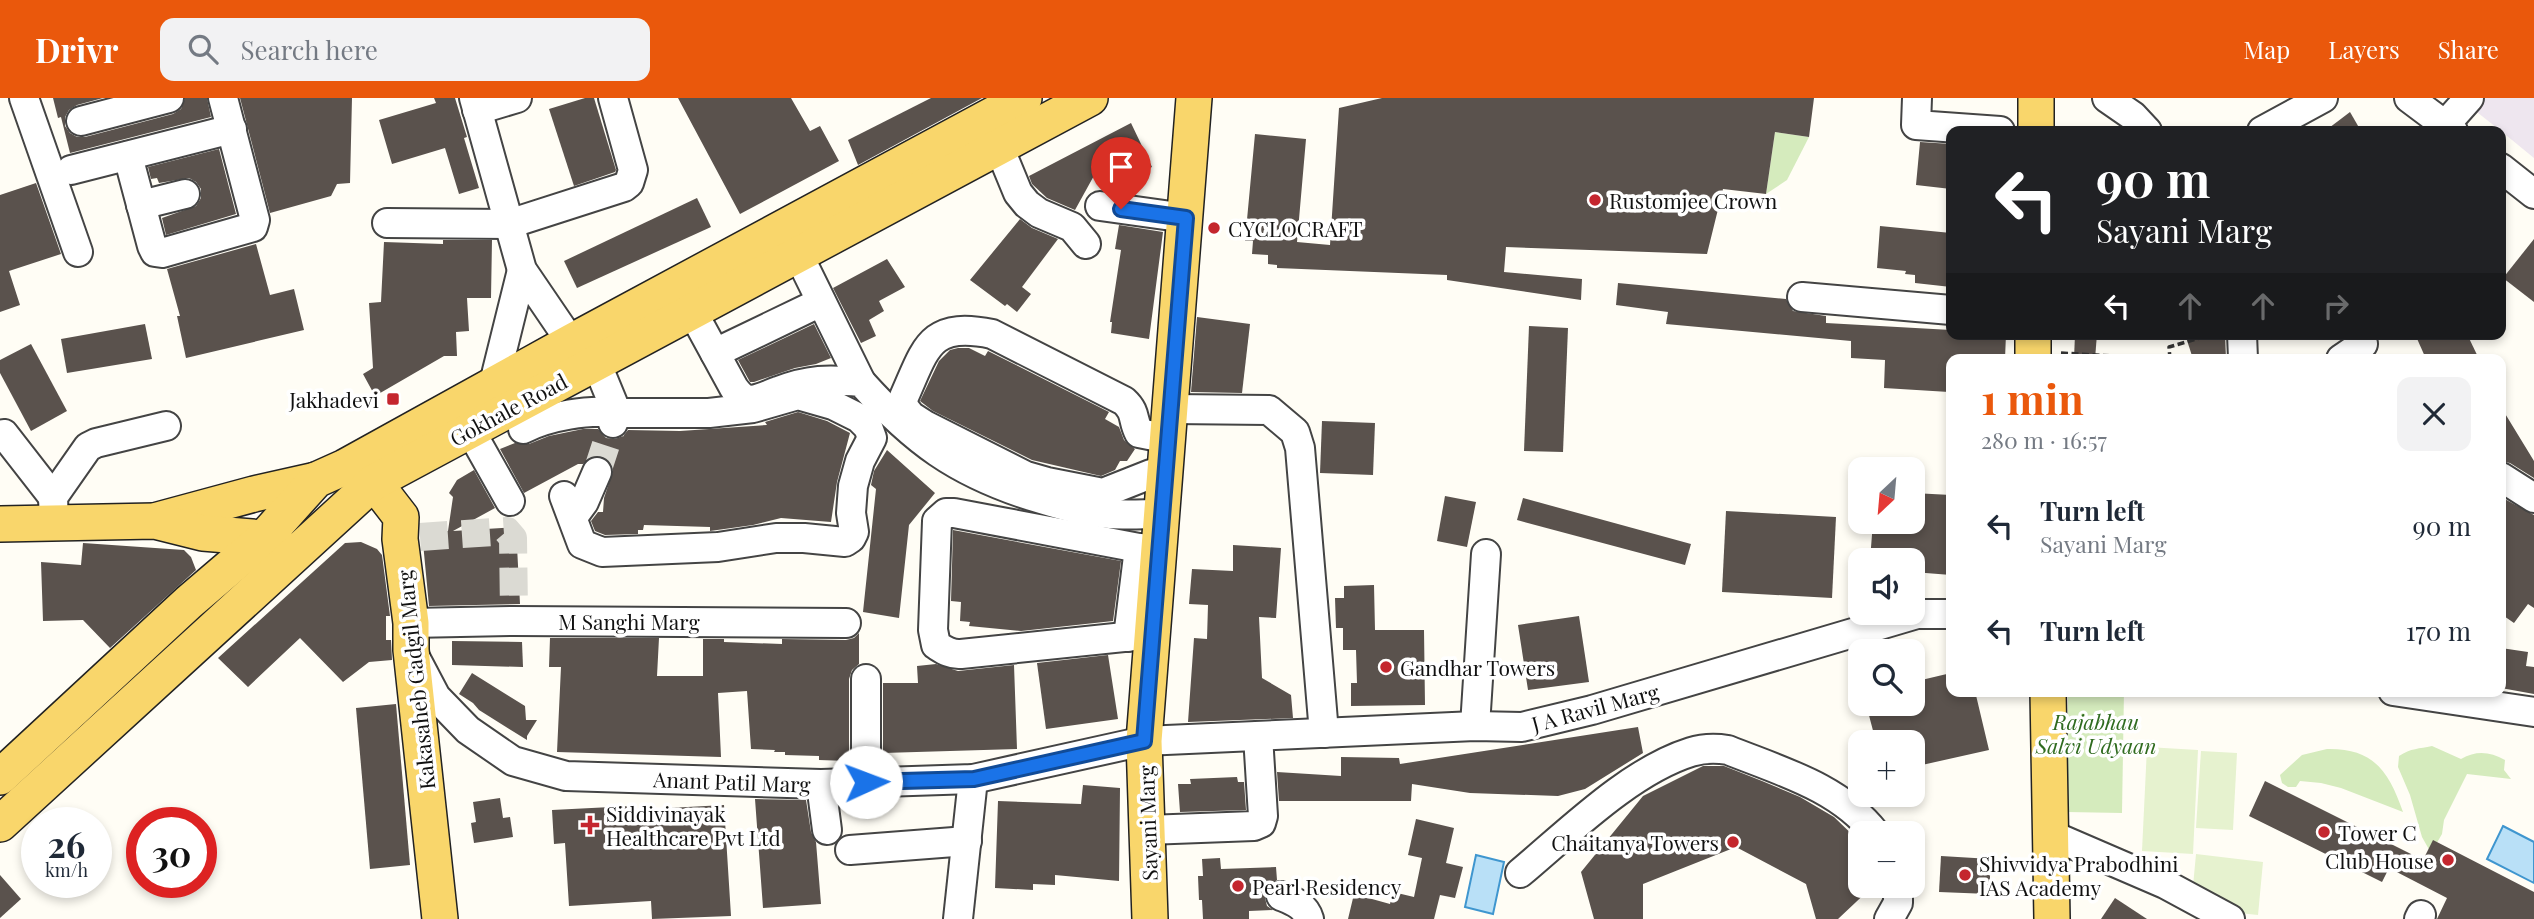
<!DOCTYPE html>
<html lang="en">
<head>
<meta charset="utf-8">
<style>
  :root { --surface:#fff; --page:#f2f2f3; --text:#1f2937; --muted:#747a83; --accent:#ea580c }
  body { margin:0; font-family:"Playfair Display",serif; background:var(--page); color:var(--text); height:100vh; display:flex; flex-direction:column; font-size:26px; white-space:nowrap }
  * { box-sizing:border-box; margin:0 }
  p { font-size:23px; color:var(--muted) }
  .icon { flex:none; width:38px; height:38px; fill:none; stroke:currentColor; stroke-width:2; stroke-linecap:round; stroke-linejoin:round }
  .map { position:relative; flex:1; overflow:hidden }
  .sheet { position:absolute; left:1946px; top:256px; width:560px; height:343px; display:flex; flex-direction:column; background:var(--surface); border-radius:14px; box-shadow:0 4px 10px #0003 }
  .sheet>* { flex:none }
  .guide { position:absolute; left:1946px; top:28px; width:560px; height:214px; border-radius:14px; box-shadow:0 4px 10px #0003; background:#202124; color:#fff; overflow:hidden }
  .needle { width:46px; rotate:206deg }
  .buttons { position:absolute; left:1848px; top:359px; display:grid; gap:14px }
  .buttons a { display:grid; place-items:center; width:77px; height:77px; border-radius:14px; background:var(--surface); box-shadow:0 4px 10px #0003; font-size:35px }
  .speed { position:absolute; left:21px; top:709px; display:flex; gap:14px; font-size:35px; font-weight:700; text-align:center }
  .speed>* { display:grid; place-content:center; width:91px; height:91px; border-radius:50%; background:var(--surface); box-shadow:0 4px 10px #0003; line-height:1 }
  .speed small { font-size:18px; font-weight:400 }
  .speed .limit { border:10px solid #d22; background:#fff; color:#111 }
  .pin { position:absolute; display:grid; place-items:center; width:60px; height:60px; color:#fff; margin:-72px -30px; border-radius:50% 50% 50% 0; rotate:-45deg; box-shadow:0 0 7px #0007 }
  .pin .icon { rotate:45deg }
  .me { position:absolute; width:77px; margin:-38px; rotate:88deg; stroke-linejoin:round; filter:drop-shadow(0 0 5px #0008) }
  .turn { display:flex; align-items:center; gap:24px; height:147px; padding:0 35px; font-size:32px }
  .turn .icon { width:91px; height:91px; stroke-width:2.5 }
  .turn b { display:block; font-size:49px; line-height:60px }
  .lanes { display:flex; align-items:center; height:66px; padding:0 35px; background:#0003; justify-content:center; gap:35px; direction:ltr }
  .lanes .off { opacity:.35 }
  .round { display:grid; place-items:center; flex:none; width:74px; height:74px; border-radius:14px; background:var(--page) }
  .head { display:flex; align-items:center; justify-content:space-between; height:119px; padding:0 35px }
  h1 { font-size:42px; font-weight:700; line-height:52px; color:var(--accent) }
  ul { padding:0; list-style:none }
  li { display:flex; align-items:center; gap:21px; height:105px; padding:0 35px }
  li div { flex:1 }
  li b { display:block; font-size:26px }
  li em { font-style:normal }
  header { display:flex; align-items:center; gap:42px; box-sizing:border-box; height:98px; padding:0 35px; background:var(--accent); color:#fff }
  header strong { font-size:33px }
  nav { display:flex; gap:38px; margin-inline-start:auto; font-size:24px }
  .search { width:490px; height:63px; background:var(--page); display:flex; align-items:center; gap:18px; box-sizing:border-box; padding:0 24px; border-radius:14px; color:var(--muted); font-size:26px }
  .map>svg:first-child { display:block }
  .industrial { fill:#eee6ef }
  .green { fill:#d5ebbd }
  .pitch { fill:#e6f2cf }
  .water { fill:#b9e0f7; stroke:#3f96cf; stroke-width:2 }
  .building { fill:#5a524d }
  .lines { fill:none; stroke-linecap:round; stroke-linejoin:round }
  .minor-tunnel { stroke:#dbdad3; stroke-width:28; stroke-dasharray:28 14; stroke-linecap:butt }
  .minor-casing { stroke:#444; stroke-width:32 }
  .major-casing { stroke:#222; stroke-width:38 }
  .path { stroke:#333; stroke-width:3.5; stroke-dasharray:7 3.5; stroke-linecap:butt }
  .minor { stroke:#fff; stroke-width:28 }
  .major { stroke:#f9d66b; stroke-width:35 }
  .route-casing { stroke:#114b97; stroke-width:18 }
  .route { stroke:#1a73e8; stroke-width:12 }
  .poi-dot { fill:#c4262e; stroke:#fff; stroke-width:2.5 }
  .labels { text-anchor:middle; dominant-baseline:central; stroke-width:7; stroke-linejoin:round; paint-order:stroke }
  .poi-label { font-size:21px; fill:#111; stroke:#fff; text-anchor:start }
  .street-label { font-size:21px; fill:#111; stroke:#fff }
  .park-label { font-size:21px; font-style:italic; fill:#2f6b1f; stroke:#fff }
</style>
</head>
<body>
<header>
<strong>Drivr</strong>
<div class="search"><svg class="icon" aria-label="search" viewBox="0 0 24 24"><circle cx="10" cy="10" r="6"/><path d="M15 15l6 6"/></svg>Search here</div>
<nav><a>Map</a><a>Layers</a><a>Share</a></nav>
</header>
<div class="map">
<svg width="2534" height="821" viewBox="0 0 2534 821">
  <rect width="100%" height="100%" fill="#fffdf5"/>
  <polygon class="industrial" points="2459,0 2534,0 2534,60 2501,33"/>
  <g class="green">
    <polygon points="1775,34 1809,39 1787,82 1766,96"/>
    <polygon points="2068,593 2124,593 2122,715 2067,714"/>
    <path d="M2432,648L2461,661C2477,652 2490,654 2505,662L2504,672L2511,681L2467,676L2444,722L2442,736L2431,755L2422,739L2410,697L2398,669L2399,658C2411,650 2419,651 2432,648Z"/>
    <path d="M2327,651C2374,650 2389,674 2403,714L2341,690L2321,685L2300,683L2296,689H2288L2282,685L2280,677L2302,657Z"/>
  </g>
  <g class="pitch">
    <polygon points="2147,649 2198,652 2193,756 2142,753"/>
    <polygon points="2201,653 2237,655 2233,732 2196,730"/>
    <polygon points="2196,756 2263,764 2258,817 2191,810"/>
  </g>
  <g class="water">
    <polygon points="2503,728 2534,744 2534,785 2487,761"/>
    <polygon points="1476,757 1504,764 1493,816 1465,809"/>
  </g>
  <g class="building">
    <polygon points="53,0 103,0 77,7 69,12 65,19 65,28 70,35 77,39 85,39 173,16 181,11 185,0 207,0 211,19 70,55 61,19 58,20"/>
    <polygon points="240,0 352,0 350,85 337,86 331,98 270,115"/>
    <polygon points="434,0 455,0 467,39 464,40 479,90 459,96 445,50 392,66 379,22 436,5"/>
    <polygon points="585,0 594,0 616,72 615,74 574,88 549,11"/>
    <polygon points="678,0 791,0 810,33 820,28 839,63 740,116"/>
    <polygon points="931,0 982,0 858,67 848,42"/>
    <polygon points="1382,0 1814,0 1809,39 1775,34 1766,96 1723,91 1707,156 1506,149 1504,174 1582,181 1581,202 1447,182 1447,177 1277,170 1277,167 1268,166 1268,157 1252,156 1253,143 1245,143 1255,36 1306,41 1297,144 1330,147 1339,10"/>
    <polygon points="2350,14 2361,33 2325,33"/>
    <polygon points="1131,25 1152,69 1139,75 1142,80 1115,93 1104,92 1096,74 1075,112 1047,100 1032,86 1029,78"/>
    <polygon points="1920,44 1951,46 1951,91 1916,87"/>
    <polygon points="219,51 236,116 166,137 162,120 196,108 201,100 201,91 196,84 189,80 159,85 157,80 151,81 148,69"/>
    <polygon points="36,85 61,156 9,173 20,207 0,214 0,97"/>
    <polygon points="697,100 711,129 577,190 564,163"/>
    <polygon points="1020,121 1032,130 1058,141 1022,189 1031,196 1017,214 1007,206 1005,208 970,182"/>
    <polygon points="1119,127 1163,134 1149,241 1111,235 1112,224 1110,224 1121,152 1115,151"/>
    <polygon points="1880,128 1951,135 1951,189 1915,185 1915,177 1905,176 1906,173 1877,170"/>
    <polygon points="2534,141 2534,204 2503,180"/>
    <polygon points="443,142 492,142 491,200 467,200 469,233 456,234 457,258 444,258 375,298 363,276 373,270 369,205 381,204 384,144 443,146"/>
    <polygon points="256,146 270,197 294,191 304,232 186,260 177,218 180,218 167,171"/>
    <polygon points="887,161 905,189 879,203 884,213 869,222 876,238 861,245 833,190"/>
    <polygon points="1618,185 1786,201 1793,213 1826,218 1826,225 1951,232 1951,236 2006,236 2005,261 1951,261 1949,294 1884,290 1885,262 1851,260 1851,243 1666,226 1668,214 1616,207"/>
    <polygon points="1197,219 1250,226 1242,295 1191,294"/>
    <polygon points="145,226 152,261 67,275 61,241"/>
    <polygon points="814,226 831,260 816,266 795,270 754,284 750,284 738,262"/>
    <polygon points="1529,228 1568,230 1563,354 1524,353"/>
    <polygon points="2075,236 2097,236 2095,261 2074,261"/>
    <polygon points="2185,236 2225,236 2226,261 2193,261"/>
    <polygon points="2415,236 2467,236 2479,261 2426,261"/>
    <polygon points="31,246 67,313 31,333 0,275 0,262"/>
    <polygon points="958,250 969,250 985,258 988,253 1109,314 1105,321 1119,329 1124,342 1135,351 1127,363 1120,363 1115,372 1101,378 1032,362 933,313 920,303 939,263 950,252"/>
    <polygon points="2501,309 2534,363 2534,380 2510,365 2501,363"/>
    <polygon points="798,314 827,323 850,335 837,384 831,424 781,420 753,427 710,433 710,429 644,427 643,432 638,432 638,436 605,437 595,433 591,423 598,414 603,414 604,400 613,373 610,364 603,359 594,358 583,366 578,366 524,395 500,351 515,345 529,346 549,338 583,331 598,331 606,340 615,341 623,338 628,332 680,333 767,327 765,324"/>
    <polygon points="1322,323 1375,325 1373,377 1320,375"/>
    <polygon points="887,352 935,395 909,427 899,520 863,514 876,391 871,387 874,373"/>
    <polygon points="474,372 495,410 453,433 516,429 520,506 429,508 422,434 448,433 453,399 449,395 457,382"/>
    <polygon points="1913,395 1951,397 1951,477 1913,474 1913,462 1870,462 1873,424 1913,424"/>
    <polygon points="1445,398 1476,404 1467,449 1437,443"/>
    <polygon points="2501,399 2534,417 2534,510 2528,506 2514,525 2501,516"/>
    <polygon points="1523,400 1691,446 1685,467 1517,422"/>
    <polygon points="1726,413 1836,419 1832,500 1722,494"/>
    <polygon points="953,432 1121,463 1113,523 1021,533 969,528 970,524 960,523 961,504 951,503"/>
    <polygon points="361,444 377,451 382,457 390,518 386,518 386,542 391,542 392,562 369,564 343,584 300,540 248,589 218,560 345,445"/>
    <polygon points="83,445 184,452 191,459 196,472 110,550 83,522 43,523 41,464 81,467"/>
    <polygon points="1233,447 1281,450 1276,520 1259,519 1262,580 1291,597 1293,620 1188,624 1194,540 1207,541 1208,507 1189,506 1192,471 1233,473"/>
    <polygon points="1374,487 1375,532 1424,532 1425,607 1351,608 1351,585 1357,585 1356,552 1343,552 1343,530 1336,530 1335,500 1344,500 1344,488"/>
    <polygon points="1579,518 1589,584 1528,592 1518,527"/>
    <polygon points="859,535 859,566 852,572 849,581 849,663 819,662 819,658 785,657 785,654 774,654 775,652 751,651 747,593 718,595 721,659 557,654 561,569 549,569 550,540 659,540 657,578 703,578 703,541 724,541 724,544 782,546 782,541 846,542 854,540"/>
    <polygon points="452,543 522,544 523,569 452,567"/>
    <polygon points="2501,550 2528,554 2526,568 2534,569 2534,596 2501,590"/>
    <polygon points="1108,557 1118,621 1046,631 1037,565"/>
    <polygon points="936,566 958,573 1014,567 1017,651 883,655 883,585 918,585 917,568"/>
    <polygon points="472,575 525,608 526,622 537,622 527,638 527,642 479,612 473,605 459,596"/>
    <polygon points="1951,575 1951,593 1975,593 1989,652 1913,669 1913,644 1876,644 1866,606 1913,606 1913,584"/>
    <polygon points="396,606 410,767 370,771 356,610"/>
    <polygon points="1638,629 1643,655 1585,691 1558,698 1470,695 1412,686 1411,703 1279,703 1277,674 1341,678 1341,659 1399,660 1400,666"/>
    <polygon points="1703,668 1724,668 1762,683 1800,699 1834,719 1860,744 1860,788 1873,788 1838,821 1816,821 1806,786 1736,749 1643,786 1643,821 1594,821 1581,774 1643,698"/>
    <polygon points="1237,679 1238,684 1244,684 1246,712 1180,714 1178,686 1191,686 1190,681"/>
    <polygon points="2265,683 2423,762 2433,742 2534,794 2534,821 2437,821 2447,800 2389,770 2382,784 2249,718"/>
    <polygon points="1083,687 1120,690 1119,783 1055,777 1055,787 1033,786 1033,792 995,790 998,703 1081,706"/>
    <polygon points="500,700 503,720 510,719 513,739 474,745 471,725 476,724 473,704"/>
    <polygon points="755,701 806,702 811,734 816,744 821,806 763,810"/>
    <polygon points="724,707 731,818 652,821 651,803 569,808 565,745 554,746 552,712 631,708 632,712"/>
    <polygon points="1416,721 1454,730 1446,765 1463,769 1455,800 1440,797 1434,821 1348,821 1354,796 1390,806 1393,794 1414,799 1422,760 1408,757"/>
    <polygon points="1941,758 1991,761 1989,796 1939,794"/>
    <polygon points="1220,760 1221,771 1276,769 1277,782 1266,791 1265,800 1267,808 1273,812 1249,813 1249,821 1203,821 1202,802 1199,802 1198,778 1203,778 1202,761"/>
    <polygon points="0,777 21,801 0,820"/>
    <polygon points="2115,800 2147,821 2101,821"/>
  </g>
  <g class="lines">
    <g class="minor-tunnel">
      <polyline points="597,374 613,325"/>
      <polyline points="420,439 507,433 513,440 514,513"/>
    </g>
    <g class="minor-casing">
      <g id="minor">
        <polyline points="24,0 78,154"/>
        <polyline points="474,0 522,172 571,244"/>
        <polyline points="1917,0 1916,27 2000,33"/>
        <polyline points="2107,0 2133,18 2147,33"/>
        <polyline points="2409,0 2453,33"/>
        <polyline points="477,12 517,0"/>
        <polyline points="81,23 169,0"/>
        <polyline points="2445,27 2469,0"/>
        <polyline points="2262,33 2323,0"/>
        <polyline points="999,49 1018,95 1027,106 1039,115 1072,129 1086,146"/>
        <polyline points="128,58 152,148 155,154 162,155 253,129 255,122 223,0"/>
        <polyline points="2501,70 2534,96"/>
        <polyline points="71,72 232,31"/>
        <polyline points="141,107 185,96"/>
        <polyline points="1100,108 1186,120"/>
        <polyline points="387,125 509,126 624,89 629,85 633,72 613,0"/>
        <polyline points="798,156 861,284"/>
        <polyline points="1802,199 1951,212"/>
        <path d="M692,213L734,290C737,294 741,299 746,301C756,304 769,296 778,293C809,281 828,281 861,284C914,343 956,374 1031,398C1057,406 1083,414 1110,416C1127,417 1145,416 1163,416"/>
        <polyline points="2242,236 2243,261"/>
        <polyline points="715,255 821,204"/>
        <polyline points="2341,261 2363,246"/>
        <polyline points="493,289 522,172"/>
        <polyline points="1172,311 1269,312 1295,334 1300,350 1324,635"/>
        <path d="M523,331C548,318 589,311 617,315L613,325"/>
        <polyline points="470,332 510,403"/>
        <polyline points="4,336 53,399"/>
        <path d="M1166,378L1151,376L1103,395L1047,384L1026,378L925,327L911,318L903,308L904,299C926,250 929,223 992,236L1124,303C1137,315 1132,322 1139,335L1169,341"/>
        <polyline points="2501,379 2534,400"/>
        <polyline points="564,398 582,446 602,454 718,449 776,440 804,440 845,444 851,440 854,434 851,415 853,388 860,363 872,340 868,329 859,320 833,307 798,297 753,310 709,315 617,315 596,264"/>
        <polyline points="573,419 584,404 597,374"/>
        <polyline points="54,425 53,399 88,349 96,345 166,328"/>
        <polyline points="411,525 514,523 846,525"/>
        <path d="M1153,536L961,556C951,557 944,552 936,547L933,532L937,423L946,415H954L1160,454"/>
        <polyline points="1128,539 1139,450"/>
        <polyline points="416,561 436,599 468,632 513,663 566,678 821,686 973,681 1144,643 1475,628 1522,629 1592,612 1917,516 1951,516"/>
        <polyline points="2393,593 2534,614"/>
        <polyline points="1475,628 1486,456"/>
        <polyline points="866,684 866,581"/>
        <polyline points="821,686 827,732"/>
        <polyline points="1147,732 1254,728 1261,725 1263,718 1258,638"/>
        <polyline points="2049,736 2165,786 2230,821"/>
        <polyline points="850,752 967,743"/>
        <path d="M1520,775C1569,734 1630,673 1691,654C1704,650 1715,650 1728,652C1780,673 1839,689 1875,735"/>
        <path d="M1281,798C1293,803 1305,807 1309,821"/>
        <polyline points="958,821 973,681"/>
        <polyline points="1889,821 1898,805 1898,788"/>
        <polyline points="2419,821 2421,817"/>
      </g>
    </g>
    <g class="major-casing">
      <g id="major">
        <polyline points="2036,33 2036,0"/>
        <polyline points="2033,236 2033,261"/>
        <polyline points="352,373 374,384 401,419 400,441 411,525 411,552 440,821"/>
        <polyline points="158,422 254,396 316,382"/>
        <polyline points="0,426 155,423 203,435 275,441"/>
        <polyline points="2048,593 2052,821"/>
        <polyline points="0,679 189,504 264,440 316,382 345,369 571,244 1024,0"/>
        <polyline points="0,726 374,384 1090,0"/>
        <polyline points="1150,821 1144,643 1194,0"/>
      </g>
    </g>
    <g class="path">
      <polyline points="2061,255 2164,261"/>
      <polyline points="2170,261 2169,249 2213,236"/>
    </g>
    <use href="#minor" class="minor"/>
    <use href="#major" class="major"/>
  </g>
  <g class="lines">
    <g class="route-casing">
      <polyline id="route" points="866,684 974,681 1144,643 1186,120 1121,111"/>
    </g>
    <use href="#route" class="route"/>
  </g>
  <g class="poi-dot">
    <circle cx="1595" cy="102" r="7"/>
    <circle cx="1214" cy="130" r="7"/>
    <rect x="386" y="294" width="14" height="14" rx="3.5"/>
    <circle cx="1386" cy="569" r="7"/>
    <path d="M586.5 716.5h7v7h7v7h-7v7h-7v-7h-7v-7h7z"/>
    <circle cx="2324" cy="734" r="7"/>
    <circle cx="1733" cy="744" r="7"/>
    <circle cx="2448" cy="762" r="7"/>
    <circle cx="1965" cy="777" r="7"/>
    <circle cx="1238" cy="788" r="7"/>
  </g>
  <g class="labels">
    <g class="poi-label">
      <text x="1609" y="102">Rustomjee Crown</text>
      <text x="1228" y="130">CYCLOCRAFT</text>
      <text x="379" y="301" text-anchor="end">Jakhadevi</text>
      <text x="1400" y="569">Gandhar Towers</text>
      <text x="606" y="715">Siddivinayak<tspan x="606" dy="24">Healthcare Pvt Ltd</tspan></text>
      <text x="2338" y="734">Tower C</text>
      <text x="1719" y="744" text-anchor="end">Chaitanya Towers</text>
      <text x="2434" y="762" text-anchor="end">Club House</text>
      <text x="1979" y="765">Shivvidya Prabodhini<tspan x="1979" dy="24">IAS Academy</tspan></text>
      <text x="1252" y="788">Pearl Residency</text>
    </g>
    <g class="street-label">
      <text transform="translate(508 311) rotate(-28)">Gokhale Road</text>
      <text x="629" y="523">M Sanghi Marg</text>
      <text transform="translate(415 582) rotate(-96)">Kakasaheb Gadgil Marg</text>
      <text transform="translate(1595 609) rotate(-15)">J A Ravil Marg</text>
      <text transform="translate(732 683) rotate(2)">Anant Patil Marg</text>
      <text transform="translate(1147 725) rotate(-92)">Sayani Marg</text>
    </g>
    <g class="park-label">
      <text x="2096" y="623">Rajabhau<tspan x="2096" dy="24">Salvi Udyaan</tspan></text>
    </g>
  </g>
</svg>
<div class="buttons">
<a><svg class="needle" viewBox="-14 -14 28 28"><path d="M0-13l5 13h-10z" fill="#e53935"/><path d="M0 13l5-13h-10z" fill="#747a83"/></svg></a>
<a><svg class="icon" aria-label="sound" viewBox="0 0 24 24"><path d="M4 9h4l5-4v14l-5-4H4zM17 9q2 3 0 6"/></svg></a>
<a><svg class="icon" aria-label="search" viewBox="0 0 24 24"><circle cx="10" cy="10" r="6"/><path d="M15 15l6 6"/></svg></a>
<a>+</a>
<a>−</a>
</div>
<div class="speed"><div>26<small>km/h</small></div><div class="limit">30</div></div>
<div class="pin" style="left:1121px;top:111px;background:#d93025"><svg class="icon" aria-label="arrive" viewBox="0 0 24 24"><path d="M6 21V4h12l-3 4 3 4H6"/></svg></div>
<svg class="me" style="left:866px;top:684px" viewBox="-20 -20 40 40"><circle r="19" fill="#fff"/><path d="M0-13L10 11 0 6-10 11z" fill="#1a73e8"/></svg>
<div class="guide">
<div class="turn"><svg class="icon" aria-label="left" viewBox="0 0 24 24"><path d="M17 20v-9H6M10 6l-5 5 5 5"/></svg><div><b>90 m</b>Sayani Marg</div></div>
<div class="lanes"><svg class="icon" aria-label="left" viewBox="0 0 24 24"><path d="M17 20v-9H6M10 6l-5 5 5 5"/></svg><svg class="icon off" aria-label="ahead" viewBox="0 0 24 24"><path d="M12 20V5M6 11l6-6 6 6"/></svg><svg class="icon off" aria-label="ahead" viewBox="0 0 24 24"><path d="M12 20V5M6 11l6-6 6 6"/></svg><svg class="icon off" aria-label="right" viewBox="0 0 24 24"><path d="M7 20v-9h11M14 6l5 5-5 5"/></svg></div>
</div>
<section class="sheet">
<div class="head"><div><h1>1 min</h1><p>280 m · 16:57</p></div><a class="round"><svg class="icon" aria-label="close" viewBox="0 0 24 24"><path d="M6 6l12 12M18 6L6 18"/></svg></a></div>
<ul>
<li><svg class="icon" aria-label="left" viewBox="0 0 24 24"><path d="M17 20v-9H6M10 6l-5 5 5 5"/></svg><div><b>Turn left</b><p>Sayani Marg</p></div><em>90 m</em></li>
<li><svg class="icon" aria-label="left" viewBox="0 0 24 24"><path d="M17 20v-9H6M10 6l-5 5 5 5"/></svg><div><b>Turn left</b></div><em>170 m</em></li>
</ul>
</section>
</div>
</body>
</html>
